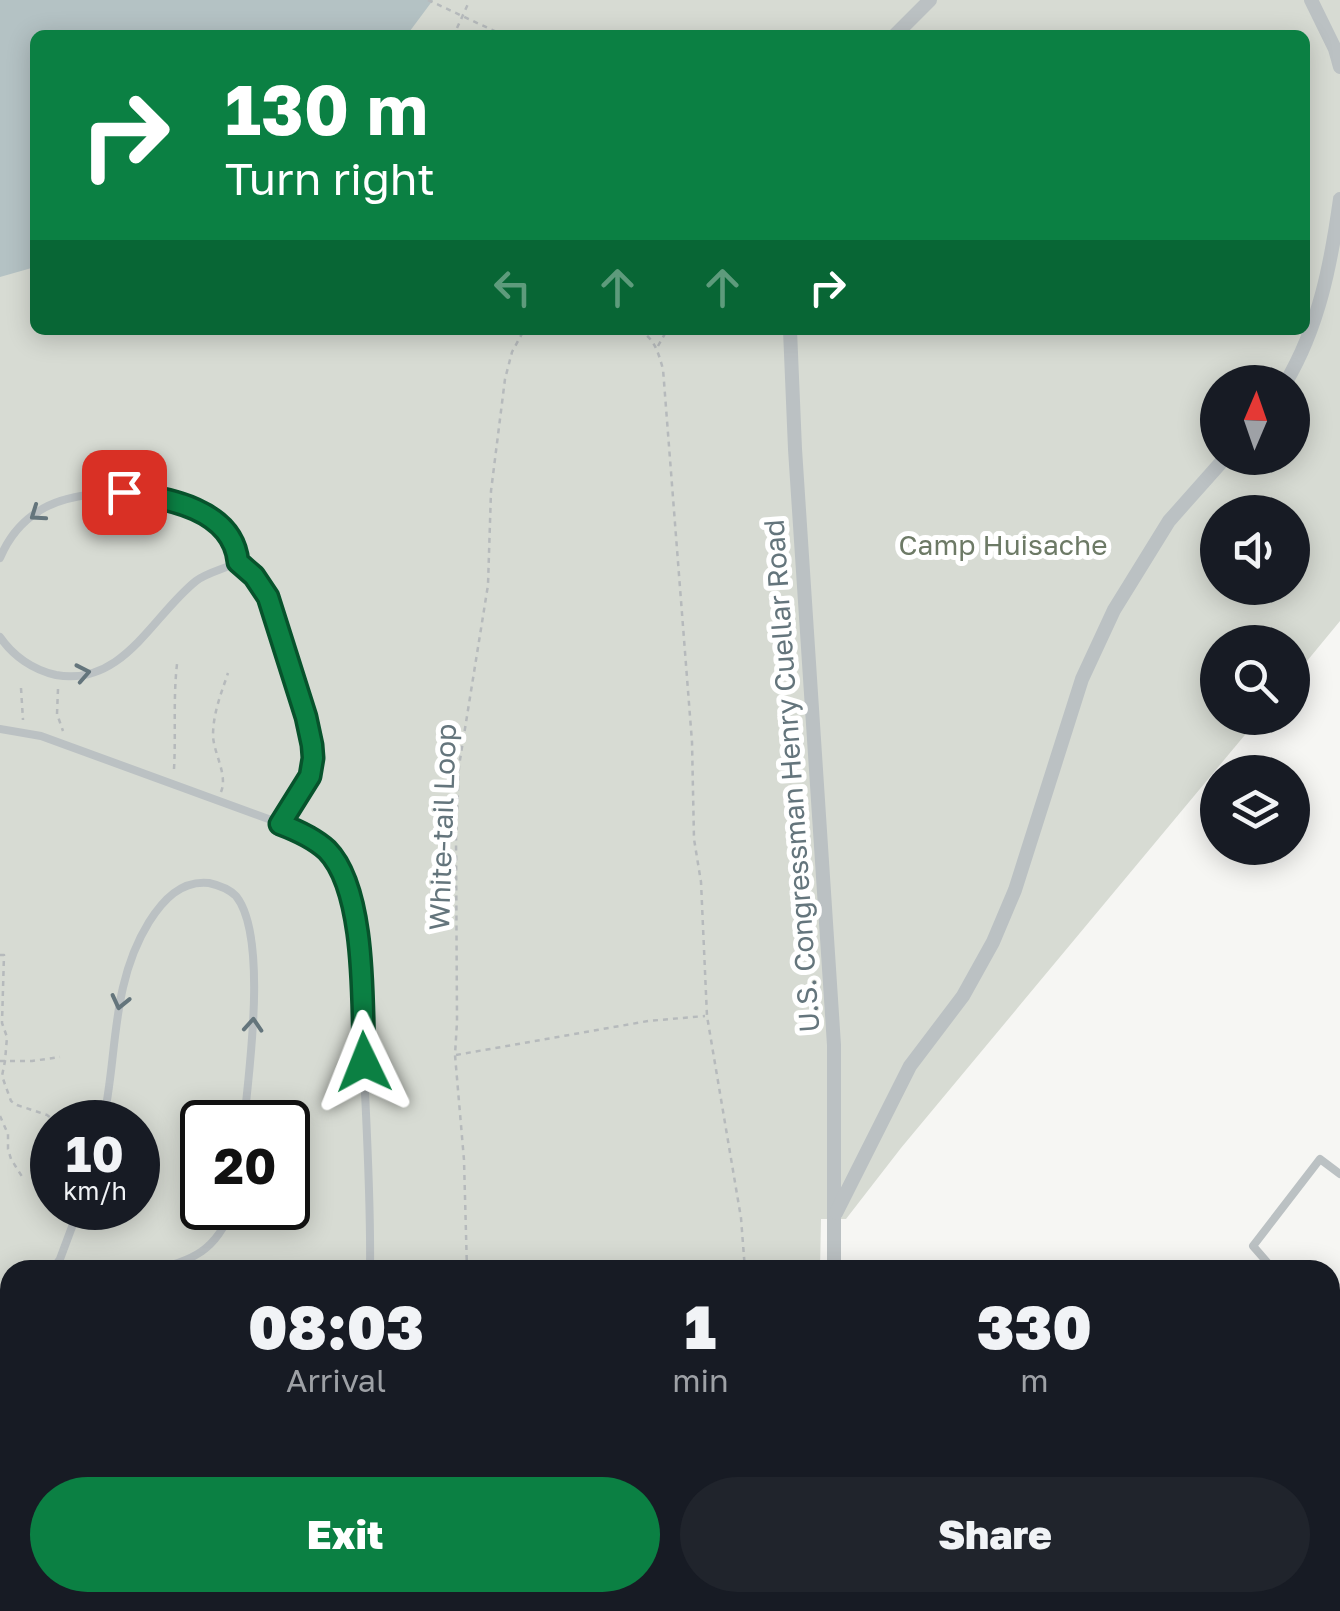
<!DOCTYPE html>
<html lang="en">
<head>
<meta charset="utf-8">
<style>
  :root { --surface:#171b24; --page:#20242c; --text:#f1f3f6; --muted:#9ea1a6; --accent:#0b8043 }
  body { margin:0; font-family:"Golos Text",sans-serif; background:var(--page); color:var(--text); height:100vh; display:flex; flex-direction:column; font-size:38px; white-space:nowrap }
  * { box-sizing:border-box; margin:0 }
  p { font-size:32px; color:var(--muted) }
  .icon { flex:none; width:55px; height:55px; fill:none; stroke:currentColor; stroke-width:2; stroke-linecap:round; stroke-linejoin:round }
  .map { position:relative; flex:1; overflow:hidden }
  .panel { position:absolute; left:0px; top:1260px; width:1340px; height:352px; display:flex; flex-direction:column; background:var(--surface); border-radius:30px 30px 0 0; box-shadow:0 5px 25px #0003 }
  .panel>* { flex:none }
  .top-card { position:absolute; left:30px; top:30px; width:1280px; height:305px; border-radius:15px; box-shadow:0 5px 25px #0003; background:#0b8043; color:#fff; overflow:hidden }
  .needle { width:65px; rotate:2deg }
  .buttons { position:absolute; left:1200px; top:365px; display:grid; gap:20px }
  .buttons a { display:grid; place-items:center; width:110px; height:110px; border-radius:50%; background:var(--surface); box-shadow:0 5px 25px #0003; font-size:50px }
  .speed { position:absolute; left:30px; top:1100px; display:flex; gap:20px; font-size:50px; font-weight:700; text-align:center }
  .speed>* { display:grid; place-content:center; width:130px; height:130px; border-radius:50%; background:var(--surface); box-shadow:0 5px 25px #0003; line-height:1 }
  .speed small { font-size:25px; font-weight:400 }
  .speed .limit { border:5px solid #111; border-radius:15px; background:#fff; color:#111 }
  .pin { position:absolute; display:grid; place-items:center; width:85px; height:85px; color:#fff; margin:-42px; border-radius:20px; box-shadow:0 5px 15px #0006 }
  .me { position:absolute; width:110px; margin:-55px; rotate:358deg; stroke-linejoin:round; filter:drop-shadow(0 0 8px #0008) }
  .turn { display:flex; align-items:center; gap:35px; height:210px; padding:0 30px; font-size:45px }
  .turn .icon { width:130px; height:130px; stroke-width:2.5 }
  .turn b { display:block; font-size:70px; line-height:85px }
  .lanes { display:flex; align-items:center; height:95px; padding:0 30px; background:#0003; justify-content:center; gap:50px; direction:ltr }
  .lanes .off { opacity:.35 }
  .eta { display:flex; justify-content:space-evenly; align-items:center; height:170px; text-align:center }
  .eta b { font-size:60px; font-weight:800; line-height:70px }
  .button { display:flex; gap:20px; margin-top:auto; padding:20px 30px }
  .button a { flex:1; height:115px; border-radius:60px; background:var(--accent); color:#fff; font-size:40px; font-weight:800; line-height:115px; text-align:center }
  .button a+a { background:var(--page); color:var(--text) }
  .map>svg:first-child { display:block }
  .green { fill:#d7dbd3; fill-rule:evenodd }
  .water { fill:#b4c2c4 }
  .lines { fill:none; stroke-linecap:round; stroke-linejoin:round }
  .path { stroke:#b6babc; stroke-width:2.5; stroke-dasharray:5 5; stroke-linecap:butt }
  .lane { stroke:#bbc1c3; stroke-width:8 }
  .street { stroke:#bbc1c3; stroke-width:14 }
  .oneway { stroke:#64757c }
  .route-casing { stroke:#07532c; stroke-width:25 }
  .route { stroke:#0b8043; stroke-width:18 }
  .labels { text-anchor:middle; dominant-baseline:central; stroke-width:10; stroke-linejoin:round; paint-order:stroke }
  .park-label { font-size:28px; fill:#6d7a66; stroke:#fff }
  .street-label { font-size:28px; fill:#64757c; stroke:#fff }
</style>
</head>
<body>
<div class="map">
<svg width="1340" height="1611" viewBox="0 0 1340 1611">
  <rect width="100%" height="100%" fill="#f6f6f3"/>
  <path class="green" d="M0,0H1340V621L1293,678L1292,642H1218V718H1259L901,1148L846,1219H821L820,1270H10V1602H877L880,1611H0ZM35,35H1305V330H35ZM1218,382H1292V458H1218ZM1218,512H1292V588H1218ZM52,1122H138V1208H52ZM202,1122H288V1208H202Z"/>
  <polygon class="water" points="0,0 433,0 407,35 35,35 35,267 0,277"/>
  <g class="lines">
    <g class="path">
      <polyline points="428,0 503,35"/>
      <polyline points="457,28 468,4"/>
      <path d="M639,330C655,339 658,352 663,369L692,742L694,839L701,882L707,1016L741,1218L745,1270"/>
      <polyline points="658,346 667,330"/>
      <polyline points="21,688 23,720"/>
      <polyline points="58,689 57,714 63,731"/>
      <path d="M174,769C176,734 173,699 177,664"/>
      <path d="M221,792C228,775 214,754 213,736C213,713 221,694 228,673"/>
      <polyline points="0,955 4,955 2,1023 7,1037 5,1061 2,1076 11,1101 17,1105 47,1115 57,1122"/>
      <polyline points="456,1055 648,1021 705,1016"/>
      <polyline points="0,1061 32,1061 60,1057"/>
      <polyline points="0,1116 8,1134 8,1149 11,1159 23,1178"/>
      <polyline points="467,1270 464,1160 455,1055 457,1022 456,835 459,766 488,585 491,491 505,379 512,352 524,330"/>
      <polyline points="476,1602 477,1611"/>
      <polyline points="762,1602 763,1611"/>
      <polyline points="737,1611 745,1602"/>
    </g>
    <g class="lane">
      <path d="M0,558C8,539 21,522 39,511C89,478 231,487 238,562L254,575L268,597L306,717L312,745L313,758L310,776L280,823"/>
      <path d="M0,637C13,656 33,670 56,675C123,687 152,616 196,581C208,572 225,569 238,562"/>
      <path d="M0,729L41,736L285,825C306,835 327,846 338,867C368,923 362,1008 364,1071C367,1137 371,1204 370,1270"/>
      <path d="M103,1122C118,1055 110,985 149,922C163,900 181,880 209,883C218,885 229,889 236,896C268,936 249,1071 244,1122"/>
      <polyline points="52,1270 60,1259 79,1208"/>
      <path d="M150,1270C192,1262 217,1250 232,1208"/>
      <polyline points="1274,1270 1253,1246 1320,1159 1340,1174"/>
      <polyline points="0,1313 10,1308"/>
      <polyline points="1330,1322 1340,1310"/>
      <polyline points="1330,1337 1340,1349"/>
      <polyline points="1330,1390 1340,1379"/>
      <polyline points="1319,1602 1326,1611"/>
      <polyline points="357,1611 359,1602"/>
    </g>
    <g class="street">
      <polyline points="1311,0 1335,49 1340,67"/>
      <polyline points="895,35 930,0"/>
      <polyline points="790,330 795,449 834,1045 834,1270"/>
      <path d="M1286,382C1319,326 1331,264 1340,199"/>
      <polyline points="836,1213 910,1066 963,996 993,942 1015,890 1082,679 1114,610 1169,521 1225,458"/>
      <polyline points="890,1602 893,1611"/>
    </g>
  </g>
  <defs><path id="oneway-chevron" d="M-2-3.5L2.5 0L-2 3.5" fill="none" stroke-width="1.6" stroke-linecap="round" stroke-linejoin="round" transform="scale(2.5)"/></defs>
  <g class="oneway">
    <use href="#oneway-chevron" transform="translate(37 514) rotate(145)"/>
    <use href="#oneway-chevron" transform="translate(83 673) rotate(-11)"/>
    <use href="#oneway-chevron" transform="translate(120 1002) rotate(103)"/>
    <use href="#oneway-chevron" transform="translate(253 1025) rotate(-86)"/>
  </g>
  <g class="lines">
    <g class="route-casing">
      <path id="route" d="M124,492C167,498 233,509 238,562L254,576L268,597L306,717L312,745L313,758L310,776L280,824C296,830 314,838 327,850C367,891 362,1007 364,1062"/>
    </g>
    <use href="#route" class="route"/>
  </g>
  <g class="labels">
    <g class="park-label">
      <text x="1003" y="544">Camp Huisache</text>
    </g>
    <g class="street-label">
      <text transform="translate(791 776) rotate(-94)">U.S. Congressman Henry Cuellar Road</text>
      <text transform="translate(442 827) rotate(-88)">White-tail Loop</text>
    </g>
  </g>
</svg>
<div class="buttons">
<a><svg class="needle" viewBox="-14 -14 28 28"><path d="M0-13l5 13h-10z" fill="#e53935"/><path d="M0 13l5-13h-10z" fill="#9ea1a6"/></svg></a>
<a><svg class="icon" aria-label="sound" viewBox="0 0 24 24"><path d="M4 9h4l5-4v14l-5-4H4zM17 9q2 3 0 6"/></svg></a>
<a><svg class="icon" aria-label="search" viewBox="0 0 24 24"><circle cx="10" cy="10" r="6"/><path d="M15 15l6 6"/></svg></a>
<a><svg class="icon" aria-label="layers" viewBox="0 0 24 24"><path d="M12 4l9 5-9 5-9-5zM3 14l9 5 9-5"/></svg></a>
</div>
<div class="speed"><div>10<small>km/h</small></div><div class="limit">20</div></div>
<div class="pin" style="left:124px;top:492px;background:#d93025"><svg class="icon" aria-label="arrive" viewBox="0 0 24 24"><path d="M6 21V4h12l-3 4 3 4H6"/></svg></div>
<svg class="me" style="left:364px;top:1062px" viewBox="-20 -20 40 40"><path d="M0-17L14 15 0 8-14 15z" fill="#0b8043" stroke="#fff" stroke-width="4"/></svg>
<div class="top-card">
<div class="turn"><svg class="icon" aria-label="right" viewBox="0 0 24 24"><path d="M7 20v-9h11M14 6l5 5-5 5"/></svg><div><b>130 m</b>Turn right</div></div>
<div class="lanes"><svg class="icon off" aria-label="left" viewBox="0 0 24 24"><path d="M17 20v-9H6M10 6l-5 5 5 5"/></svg><svg class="icon off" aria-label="ahead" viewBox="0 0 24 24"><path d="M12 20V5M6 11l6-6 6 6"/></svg><svg class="icon off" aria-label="ahead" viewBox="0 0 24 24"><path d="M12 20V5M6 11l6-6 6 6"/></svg><svg class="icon" aria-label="right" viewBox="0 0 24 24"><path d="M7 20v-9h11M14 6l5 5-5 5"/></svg></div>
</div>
<section class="panel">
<div class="eta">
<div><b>08:03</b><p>Arrival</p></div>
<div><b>1</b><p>min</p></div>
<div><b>330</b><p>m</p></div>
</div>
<div class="button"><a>Exit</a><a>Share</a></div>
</section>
</div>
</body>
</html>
